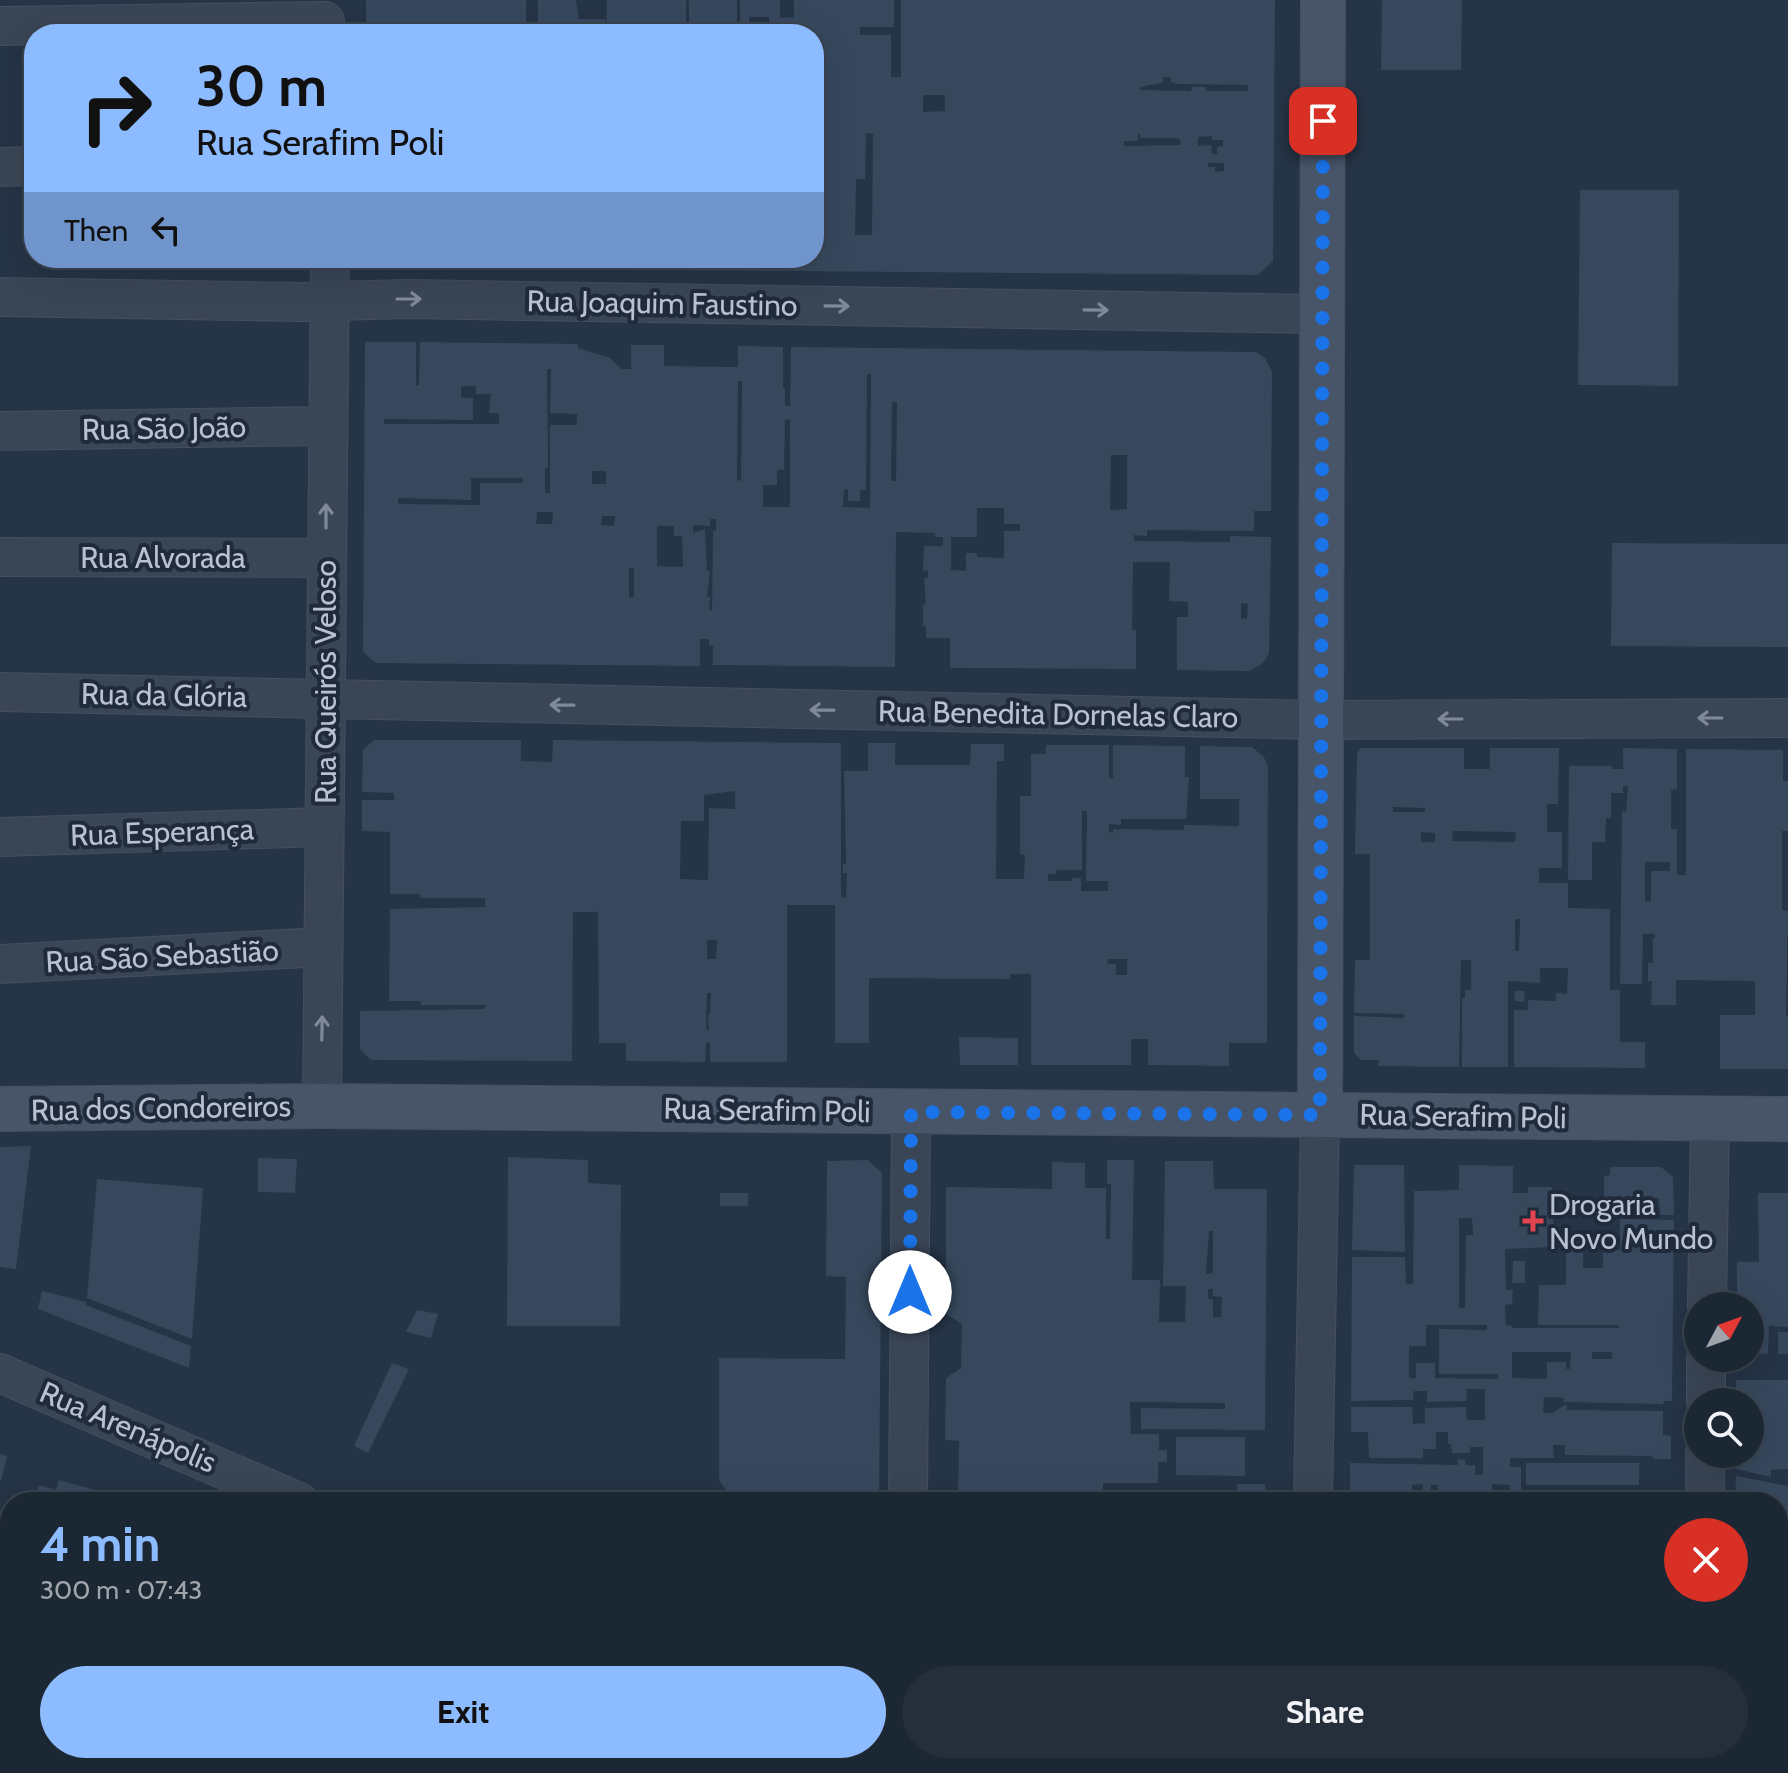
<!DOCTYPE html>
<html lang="en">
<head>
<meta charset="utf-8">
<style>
  :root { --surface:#1c2734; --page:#252f3c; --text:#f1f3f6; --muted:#a0a5ac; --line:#3a444f; --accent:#8dbbff }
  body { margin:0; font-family:Cabin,sans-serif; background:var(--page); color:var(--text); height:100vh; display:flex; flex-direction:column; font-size:30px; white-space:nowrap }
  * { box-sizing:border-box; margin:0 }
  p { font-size:26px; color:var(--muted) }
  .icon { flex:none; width:44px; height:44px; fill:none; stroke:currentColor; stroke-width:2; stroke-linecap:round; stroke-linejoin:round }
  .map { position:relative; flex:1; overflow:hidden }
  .sheet { position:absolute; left:0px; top:1492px; width:1788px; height:282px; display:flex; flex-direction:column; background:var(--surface); border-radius:32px 32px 0 0; box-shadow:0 8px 32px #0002,0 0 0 2px var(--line) }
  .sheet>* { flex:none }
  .hud { position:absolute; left:24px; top:24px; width:800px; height:244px; border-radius:32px; box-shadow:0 8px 32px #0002,0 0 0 2px var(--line); background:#8dbbff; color:#111; overflow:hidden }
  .needle { width:52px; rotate:49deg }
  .fabs { position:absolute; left:1684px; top:1292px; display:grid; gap:16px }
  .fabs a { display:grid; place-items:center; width:80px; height:80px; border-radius:50%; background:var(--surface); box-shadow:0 8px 32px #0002,0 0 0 2px var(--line); font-size:40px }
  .pin { position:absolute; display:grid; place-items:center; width:68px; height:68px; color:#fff; margin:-34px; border-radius:16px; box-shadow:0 4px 12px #0006 }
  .me { position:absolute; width:88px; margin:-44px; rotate:0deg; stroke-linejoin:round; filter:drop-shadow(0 0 6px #0008) }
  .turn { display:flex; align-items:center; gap:28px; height:168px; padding:0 40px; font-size:36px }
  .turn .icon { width:104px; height:104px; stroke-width:2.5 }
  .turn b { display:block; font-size:56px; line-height:68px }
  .then { display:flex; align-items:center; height:76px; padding:0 40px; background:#0003; gap:16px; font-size:30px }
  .round { display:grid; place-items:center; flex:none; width:84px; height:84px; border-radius:42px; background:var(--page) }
  .headline { display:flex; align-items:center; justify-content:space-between; height:136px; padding:0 40px }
  h1 { font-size:48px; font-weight:700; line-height:60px; color:var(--accent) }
  .button { display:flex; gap:16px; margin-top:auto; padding:16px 40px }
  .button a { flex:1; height:92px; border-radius:48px; background:var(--accent); color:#111; font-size:32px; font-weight:700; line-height:92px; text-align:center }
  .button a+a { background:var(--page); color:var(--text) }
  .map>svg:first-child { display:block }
  .building { fill:#37485d; fill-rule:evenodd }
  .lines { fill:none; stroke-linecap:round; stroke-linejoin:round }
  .street-casing { stroke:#444f5f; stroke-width:40 }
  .secondary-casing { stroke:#444f5f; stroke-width:46 }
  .street { stroke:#3a4656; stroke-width:38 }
  .secondary { stroke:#485569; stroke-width:44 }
  .oneway { stroke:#7f8a99 }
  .route { stroke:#1a73e8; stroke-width:14; stroke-dasharray:0 25.2 }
  .health-dot { fill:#e0444e; stroke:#1f2b3b; stroke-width:3 }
  .labels { text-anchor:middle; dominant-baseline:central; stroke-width:8; stroke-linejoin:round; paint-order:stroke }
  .street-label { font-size:30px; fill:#b8c1cf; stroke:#1f2b3b }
  .poi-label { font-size:30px; fill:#b8c1cf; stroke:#1f2b3b; text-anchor:start }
</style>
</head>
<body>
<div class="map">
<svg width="1788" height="1773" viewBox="0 0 1788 1773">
  <rect width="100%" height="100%" fill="#253446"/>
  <g class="building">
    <rect x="366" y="0" width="160" height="34"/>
    <polygon points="538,0 576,0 579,19 605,19 606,31 607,0 686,0 686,34 529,34 529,23 538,24"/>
    <polygon points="689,0 737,0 737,31 733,31 733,34 701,34 701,31 689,30"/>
    <path d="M740,0H780V18L794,17V0H894V27H860V35H891V77H901V0H1275L1273,261L1258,275L793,271V258H814V244L825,247L826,163H824V149L814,147V34H740ZM749,17H769V23H749ZM1163,77H1170L1171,82L1179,84L1248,85V91H1206V87H1192L1191,91L1140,90V87L1163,83ZM923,95H945V111L923,112ZM866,133L873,134L872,235H855L856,179H865ZM1138,134H1140V138H1175L1180,140L1181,145L1124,146V141H1138ZM1212,136V140H1223V146L1217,147V154H1212L1211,145L1198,146V137ZM1208,163H1224V171L1215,172V167H1208Z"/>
    <polygon points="1382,0 1462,0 1461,70 1381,70"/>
    <polygon points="1580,190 1679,190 1678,386 1578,385"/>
    <polygon points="380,258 790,258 790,271 391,269"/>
    <path d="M365,342H416V386L419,385L420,342L578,344V348L610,358L622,369H631V345H664V366L738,367V346L783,347V389L785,388V406H790L791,347L1256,352L1265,358L1272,372L1271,511H1254V531L1147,530V536L1134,535V541L1230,542V536L1271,537L1269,653L1263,663L1249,671L1177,670V617H1188V602L1169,601L1170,562H1133L1132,630H1136V669L950,668V638H926V626H923V604L926,605L924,578H928V570L923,571L924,546H943V537H935L934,533L896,532L895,667L713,665V646H709V639H700V666L376,663L363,652ZM547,369H551L550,413L577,414V425H550V493H545V468H548ZM867,374H871L870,508L843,507L844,490L848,489V501H860V490H866ZM738,381H742L741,480L737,481ZM461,386H476V394H491L489,413H499V424H384V419L473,420V398H461ZM892,402H897L896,481H891ZM790,419V507H763V485H777V470H784L785,420ZM1111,455H1127V509L1110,510ZM592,471H606V484H592ZM471,478H523V483H480V505L398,504V498L471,500ZM977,508H1004V524H1020V531H1004V558L977,557V553H966V571L951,570V537H977ZM537,512H553L552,524H536ZM602,516H615L614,526L601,525ZM710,519H716V531L713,530L712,610H709L710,597H707L710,571H707L705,529L693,533V525L710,526ZM657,526H674V536H682L683,567L657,566ZM629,568H634V597H629ZM1241,603L1248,604L1247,618L1241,619Z"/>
    <polygon points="1612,543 1788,544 1788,647 1611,646"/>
    <path d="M374,740H521V761L552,762L553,740L841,743V897L846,898L847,873H843V864H846L844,771H868V743H895V765H970L971,744H1004V761H997L996,879H1024L1025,855L1020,854V796H1031V754H1046V745H1109V778H1113V745L1185,746V777H1189L1186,819H1121V825L1109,824V832L1113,833V829L1184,830V825L1239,826V799H1200V746L1252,747L1264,757L1268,768L1267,1043H1229V1066L1148,1065V1039H1131V1065H1031V974H1010V979L869,978V1043H835V905H787V1062H710V1043L706,1042L705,1062L626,1061V1043H599L598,902V912H573L572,1061L371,1060L360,1049V1011L485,1009L486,1005H421V1001H389L390,909L485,907V898H421L420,894H390V832L362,831V800H394V793L362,792L363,750ZM735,791V809L709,808L708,880L680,879L681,821H704V795ZM1082,811H1087L1086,881H1108V891H1081V878H1072L1071,881H1048V874H1056L1057,870H1082ZM707,940H717L716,959H707ZM1108,959H1127V975H1116V964H1107ZM707,993H711L710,1014L708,1015L709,1030H706Z"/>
    <path d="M1361,748H1464V769H1490V748H1559L1558,804H1547V832H1562V868H1539V883H1568V908L1610,909V990H1620V1042H1645V1068L1514,1067V1010H1528V1000L1556,1001V993L1567,994L1568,968H1540V983L1508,981V1067H1462V998H1465V990H1471V960H1461L1459,1067L1378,1066L1379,1060H1361L1354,1053V1016L1404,1018V1014L1354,1013L1355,960H1370V854H1355L1357,754ZM1393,807L1425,808V812H1393ZM1453,831L1516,832L1515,842L1452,841ZM1421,832L1435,833V842H1421ZM1515,919H1520L1519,951H1515Z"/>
    <path d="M1623,748L1677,749V789L1671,790V829H1677V875H1686V749L1783,750V781H1788V831H1782V910L1788,911L1786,1016H1788V1069H1720V1015H1755V981L1676,980V1005H1651L1652,981H1648V963H1653V938H1655V934H1643L1642,984H1620L1622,811L1626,812L1628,786H1623V793H1611V818H1606L1605,842H1592V880H1568L1569,766H1612V769H1623ZM1645,862H1670V871H1651V901H1645Z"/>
    <polygon points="1514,991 1525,991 1524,1002 1515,1001"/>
    <polygon points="959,1037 1018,1038 1018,1065 960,1065"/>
    <polygon points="31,1146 16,1269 0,1267 0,1147"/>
    <polygon points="508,1157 588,1160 588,1183 621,1185 620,1326 507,1326"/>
    <polygon points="258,1158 297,1159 295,1193 258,1192"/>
    <polygon points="868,1160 882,1173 879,1502 734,1502 719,1480 719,1358 845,1359 846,1277 826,1276 827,1161"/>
    <path d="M1107,1160H1134L1132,1280H1160L1159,1322H1185L1186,1286H1163L1165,1161H1213L1214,1189H1267L1265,1430L1141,1429V1408L1225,1409V1403L1130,1402L1131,1434H1159V1450H1167V1462H1158V1483H1103V1502H958L959,1441L945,1440L946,1378L961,1368L962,1324L946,1314V1187L1052,1189V1162L1085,1163V1188H1106V1239H1110L1111,1184H1107ZM1209,1231H1213V1273L1206,1274ZM1208,1289H1213V1296L1222,1297L1221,1317H1213V1299H1208Z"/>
    <polygon points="1354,1165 1404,1165 1405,1252 1352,1250"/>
    <path d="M1459,1165L1513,1166V1193H1528V1187H1552L1554,1247L1505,1249L1506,1290H1513L1512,1304L1505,1305L1506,1325L1512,1326V1328H1619V1325H1538L1539,1285H1566V1242L1583,1241V1268H1603V1250H1620V1213H1605L1604,1207V1176L1610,1175V1167H1661L1673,1177L1674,1215H1660L1659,1198H1645L1646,1215H1630V1219L1674,1220L1672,1401H1664L1663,1404L1564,1402V1398L1544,1397L1543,1413H1553L1564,1405H1567V1410L1663,1411V1435L1671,1436V1459H1653L1652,1456L1565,1455V1445H1553L1554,1458H1510V1467H1521V1490H1548V1496H1567V1490L1671,1491V1502H1510V1485L1492,1484V1502H1438V1485H1431V1502H1422L1423,1484L1412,1485V1502H1350V1463L1458,1465V1459L1465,1460L1466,1465H1475V1475H1483V1447H1470V1453H1452L1451,1444H1448V1432H1436V1449H1423V1458H1369L1368,1432H1351V1407H1412L1413,1424L1425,1423V1408L1466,1407L1467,1420H1485V1389H1466L1467,1401L1427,1402V1391H1414L1413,1400L1351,1401L1352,1257H1405L1406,1284H1413L1414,1191L1459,1190ZM1459,1218H1472L1473,1235H1466L1465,1308H1459ZM1426,1325H1487V1330L1439,1329V1374H1498V1379L1435,1378V1363H1416V1378H1409V1346H1426ZM1512,1352H1571L1570,1369H1566V1362H1547V1379L1512,1378ZM1592,1352H1612V1359H1592Z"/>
    <polygon points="97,1179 203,1188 192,1339 87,1298"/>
    <rect x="720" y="1193" width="28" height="13"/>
    <polygon points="1758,1193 1788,1193 1788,1327 1769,1326 1768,1354 1750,1353 1750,1306 1737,1306 1737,1262 1759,1262"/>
    <polygon points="1513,1261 1525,1261 1525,1283 1512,1283"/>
    <polygon points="42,1291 86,1302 86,1305 191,1346 189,1368 38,1309"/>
    <polygon points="417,1310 438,1314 431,1338 406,1332"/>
    <rect x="1778" y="1332" width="10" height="22"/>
    <polygon points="392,1363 409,1369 368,1453 354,1446"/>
    <polygon points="1736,1380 1788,1380 1788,1469 1771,1470 1771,1477 1736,1469 1736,1454 1750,1454 1750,1402 1736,1402"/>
    <polygon points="1176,1437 1245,1437 1245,1476 1176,1475"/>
    <polygon points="0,1454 7,1456 1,1481 0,1481"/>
    <rect x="1526" y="1463" width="113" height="22"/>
    <polygon points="1736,1476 1788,1486 1788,1514 1778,1512 1778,1502 1735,1502"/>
    <polygon points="59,1480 95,1490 93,1497 107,1502 34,1502 39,1485 56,1490"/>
    <rect x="1237" y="1484" width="28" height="18"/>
    <polygon points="2,1643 10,1645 10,1679 0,1676"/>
    <polygon points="0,1739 10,1746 10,1764 39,1764 53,1773 7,1773 0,1768"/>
    <polygon points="119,1764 140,1764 151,1771 113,1773"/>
    <polygon points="204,1764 261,1764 259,1773 204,1773 201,1772"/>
    <polygon points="1003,1764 1037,1764 1038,1765 1005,1773"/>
    <polygon points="1065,1764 1263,1764 1263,1773 1049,1773"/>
    <polygon points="1348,1764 1544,1764 1538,1769 1541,1773 1348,1773"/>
    <polygon points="1567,1764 1639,1764 1637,1773 1567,1773 1563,1771"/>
  </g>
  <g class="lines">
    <g class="street-casing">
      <g id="street">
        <polyline points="0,26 325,21"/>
        <polyline points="0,167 34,166"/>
        <polyline points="0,297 301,302 407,299 1323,314"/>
        <polyline points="0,431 327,426"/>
        <polyline points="0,557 326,558"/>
        <polyline points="0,692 1320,720 1788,718"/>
        <polyline points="0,837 324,827"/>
        <polyline points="0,964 323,947"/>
        <polyline points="322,1106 330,258"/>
        <polyline points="1707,1306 1710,1118"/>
        <polyline points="0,1373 299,1502"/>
        <polyline points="1706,1402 1706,1358"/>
        <polyline points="908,1502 911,1112"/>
        <polyline points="1313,1502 1320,1115"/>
        <polyline points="1705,1502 1705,1454"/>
        <polyline points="1778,1728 1788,1720"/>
        <polyline points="326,1764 336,1773"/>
        <polyline points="862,1764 876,1773"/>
        <polyline points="907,1764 907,1773"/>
        <polyline points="288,1773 294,1764"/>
        <polyline points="1308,1773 1308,1764"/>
        <polyline points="1722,1773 1733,1764"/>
      </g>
    </g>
    <g class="secondary-casing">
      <g id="secondary">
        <polyline points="0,1109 322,1106 1788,1119"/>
        <polyline points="1320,1115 1323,0"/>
      </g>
    </g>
    <use href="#street" class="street"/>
    <use href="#secondary" class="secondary"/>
  </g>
  <defs><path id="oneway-shaft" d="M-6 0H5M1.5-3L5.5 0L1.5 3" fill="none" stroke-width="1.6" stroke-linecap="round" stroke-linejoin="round" transform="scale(2)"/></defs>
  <g class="oneway">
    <use href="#oneway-shaft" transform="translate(409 299)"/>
    <use href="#oneway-shaft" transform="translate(837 306) rotate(1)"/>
    <use href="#oneway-shaft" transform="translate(1096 310) rotate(1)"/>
    <use href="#oneway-shaft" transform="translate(326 516) rotate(-90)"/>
    <use href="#oneway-shaft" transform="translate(562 705) rotate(-179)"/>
    <use href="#oneway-shaft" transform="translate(822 710) rotate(-179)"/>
    <use href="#oneway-shaft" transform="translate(1710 718) rotate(180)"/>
    <use href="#oneway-shaft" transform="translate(1450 719) rotate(180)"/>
    <use href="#oneway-shaft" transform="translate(322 1028) rotate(-89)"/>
  </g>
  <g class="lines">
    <polyline class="route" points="910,1292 911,1112 1320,1115 1323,121"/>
  </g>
  <path class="health-dot" d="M1529 1209h8v8h8v8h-8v8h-8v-8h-8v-8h8z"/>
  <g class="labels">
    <g class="street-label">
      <text transform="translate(662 303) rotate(1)">Rua Joaquim Faustino</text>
      <text transform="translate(164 428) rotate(-1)">Rua São João</text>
      <text x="163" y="557">Rua Alvorada</text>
      <text transform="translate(325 682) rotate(-90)">Rua Queirós Veloso</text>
      <text transform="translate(164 695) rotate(1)">Rua da Glória</text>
      <text transform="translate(1058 714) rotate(1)">Rua Benedita Dornelas Claro</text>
      <text transform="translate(162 832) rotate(-2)">Rua Esperança</text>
      <text transform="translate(162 956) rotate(-3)">Rua São Sebastião</text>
      <text transform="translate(161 1108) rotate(-1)">Rua dos Condoreiros</text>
      <text transform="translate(767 1110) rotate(1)">Rua Serafim Poli</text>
      <text transform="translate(1463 1116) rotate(1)">Rua Serafim Poli</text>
      <text transform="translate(128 1427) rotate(23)">Rua Arenápolis</text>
    </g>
    <g class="poi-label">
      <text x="1549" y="1204">Drogaria<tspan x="1549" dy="34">Novo Mundo</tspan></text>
    </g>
  </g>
</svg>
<div class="fabs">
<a><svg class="needle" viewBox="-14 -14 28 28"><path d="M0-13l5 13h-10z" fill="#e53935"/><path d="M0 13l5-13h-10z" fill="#a0a5ac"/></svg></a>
<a><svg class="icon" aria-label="search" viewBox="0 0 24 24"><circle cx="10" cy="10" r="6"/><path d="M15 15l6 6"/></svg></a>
</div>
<div class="pin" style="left:1323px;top:121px;background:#d93025"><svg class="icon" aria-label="arrive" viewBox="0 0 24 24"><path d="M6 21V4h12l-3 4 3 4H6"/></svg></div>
<svg class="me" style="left:910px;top:1292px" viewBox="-20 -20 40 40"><circle r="19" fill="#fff"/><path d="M0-13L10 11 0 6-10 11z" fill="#1a73e8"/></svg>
<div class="hud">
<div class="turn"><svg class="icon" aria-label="right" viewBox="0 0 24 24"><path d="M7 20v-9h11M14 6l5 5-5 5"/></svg><div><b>30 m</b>Rua Serafim Poli</div></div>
<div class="then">Then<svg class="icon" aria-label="left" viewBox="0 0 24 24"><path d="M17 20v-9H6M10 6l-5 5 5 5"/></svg></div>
</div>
<section class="sheet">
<div class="headline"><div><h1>4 min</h1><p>300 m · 07:43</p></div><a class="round" style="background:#d93025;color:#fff"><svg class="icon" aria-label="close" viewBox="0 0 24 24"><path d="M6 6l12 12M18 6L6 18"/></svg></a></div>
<div class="button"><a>Exit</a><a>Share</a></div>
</section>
</div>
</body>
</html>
